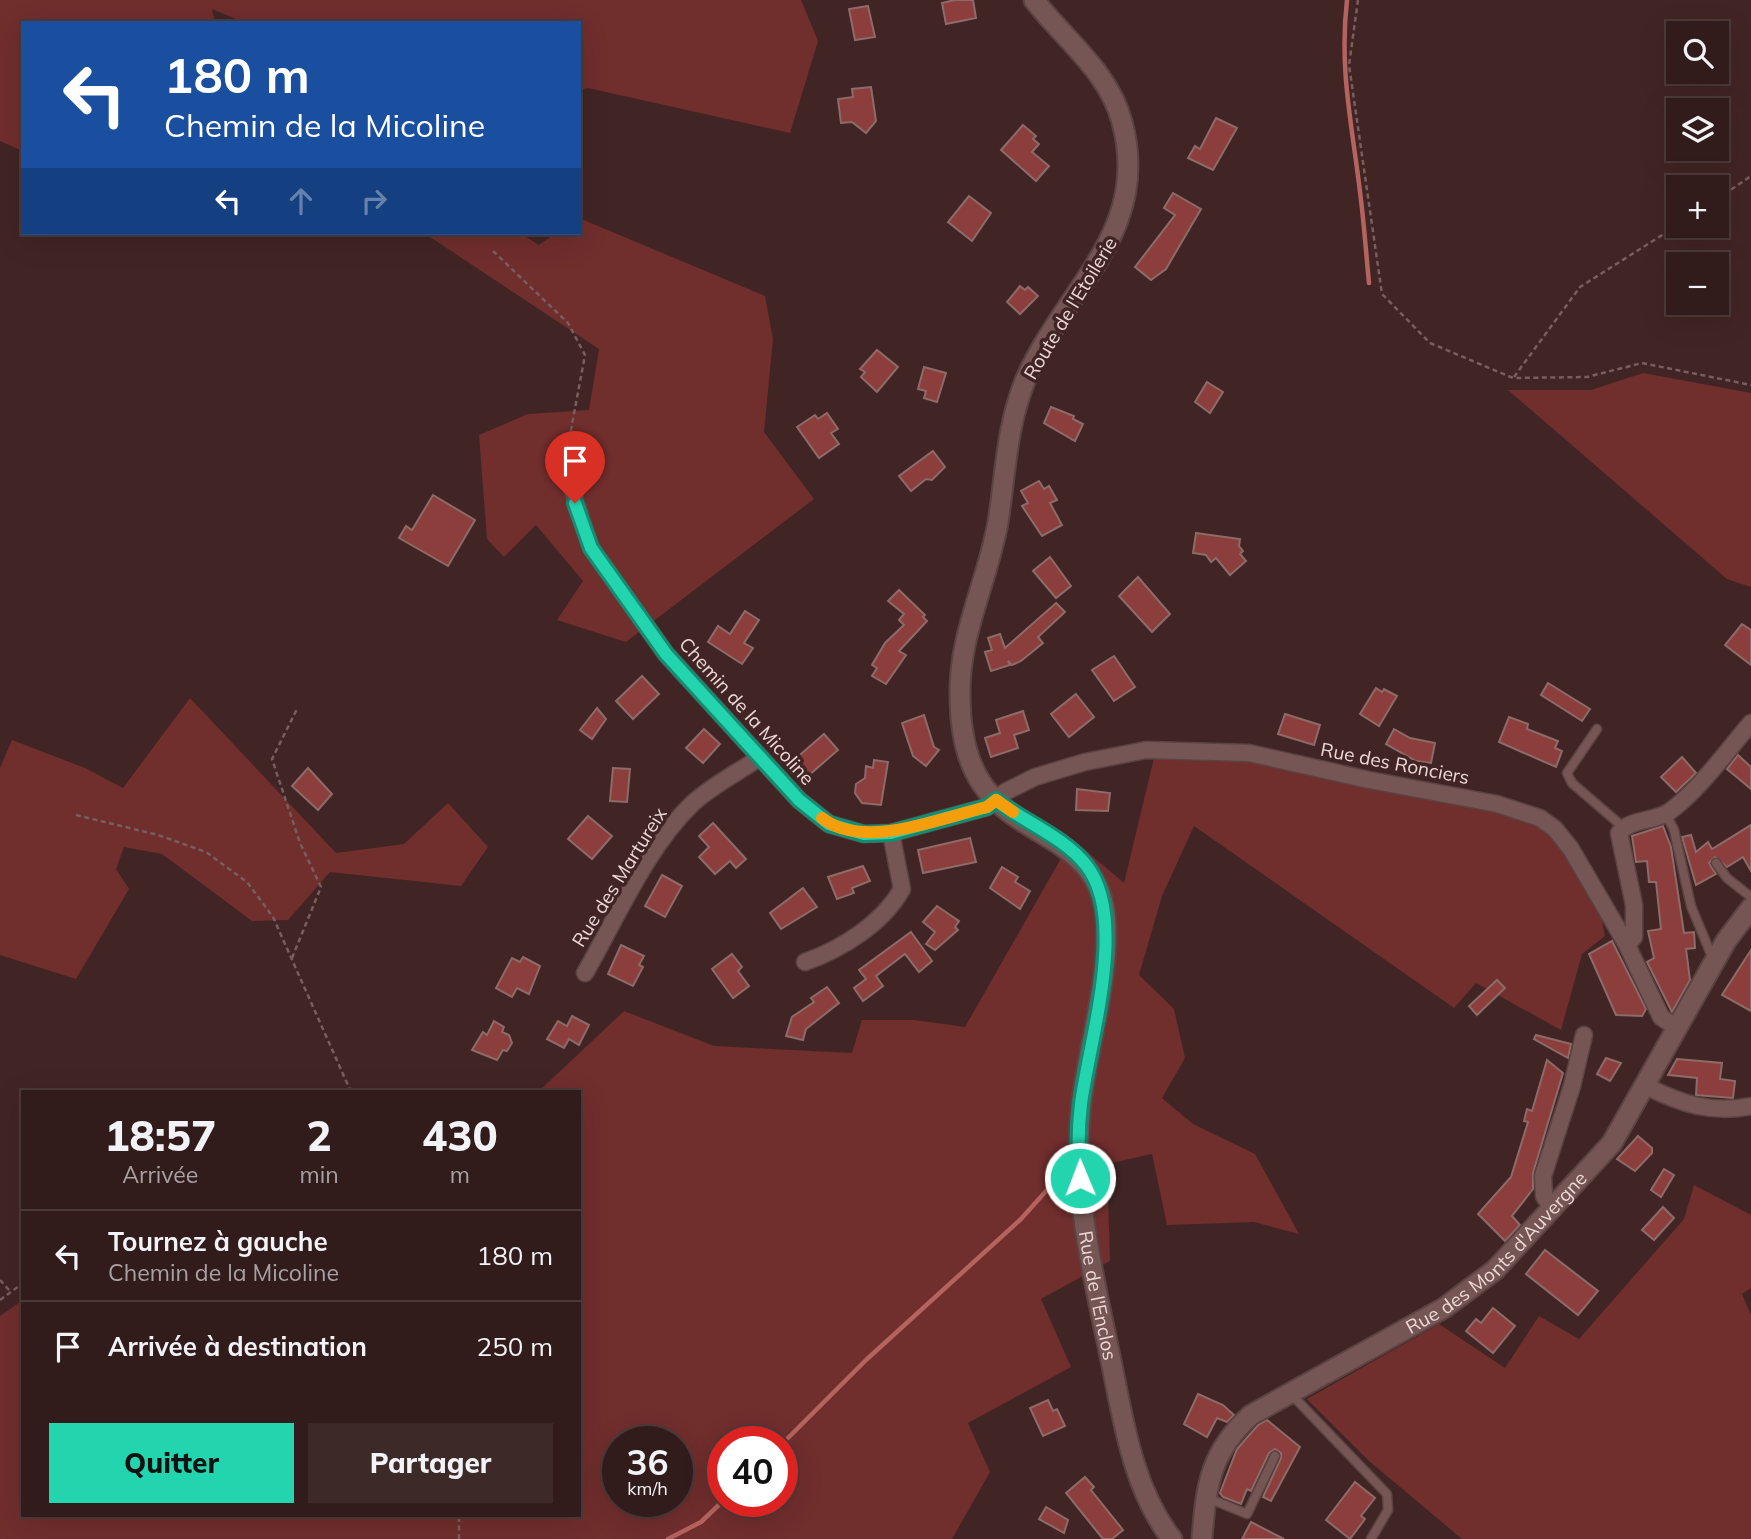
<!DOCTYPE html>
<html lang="fr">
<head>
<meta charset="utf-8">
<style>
  :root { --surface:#311c1b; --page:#3d2928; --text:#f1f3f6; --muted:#a8a1a3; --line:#4c3a3a; --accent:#23d5af }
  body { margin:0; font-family:Mulish,sans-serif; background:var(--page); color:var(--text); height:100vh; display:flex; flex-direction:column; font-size:26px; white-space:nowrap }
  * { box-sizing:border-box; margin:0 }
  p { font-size:23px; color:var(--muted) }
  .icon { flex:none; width:38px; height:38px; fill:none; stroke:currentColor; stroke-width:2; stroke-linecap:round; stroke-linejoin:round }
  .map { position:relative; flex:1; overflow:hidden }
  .drawer { position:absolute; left:21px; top:1090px; width:560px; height:427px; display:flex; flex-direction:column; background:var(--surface); border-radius:0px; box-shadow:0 7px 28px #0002,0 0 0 2px var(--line) }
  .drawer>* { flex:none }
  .banner { position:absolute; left:21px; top:21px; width:560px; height:214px; border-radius:0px; box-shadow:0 7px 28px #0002,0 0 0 2px var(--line); background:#1a4fa0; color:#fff; overflow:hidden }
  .buttons { position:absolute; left:1666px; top:21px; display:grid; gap:14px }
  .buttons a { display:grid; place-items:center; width:63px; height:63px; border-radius:0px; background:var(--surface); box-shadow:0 7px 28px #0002,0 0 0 2px var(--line); font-size:35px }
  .speed { position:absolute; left:602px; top:1426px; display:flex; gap:14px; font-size:35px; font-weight:700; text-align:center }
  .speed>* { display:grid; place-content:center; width:91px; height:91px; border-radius:50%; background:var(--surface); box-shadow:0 7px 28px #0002,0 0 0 2px var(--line); line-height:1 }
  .speed small { font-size:18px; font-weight:400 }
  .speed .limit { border:10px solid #d22; background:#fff; color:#111 }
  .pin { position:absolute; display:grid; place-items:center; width:60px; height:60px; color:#fff; margin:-72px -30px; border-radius:50% 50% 50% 0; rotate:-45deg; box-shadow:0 0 7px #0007 }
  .pin .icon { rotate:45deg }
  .me { position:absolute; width:77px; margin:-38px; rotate:359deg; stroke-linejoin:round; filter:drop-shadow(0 0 5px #0008) }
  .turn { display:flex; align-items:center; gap:24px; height:147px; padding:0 28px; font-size:32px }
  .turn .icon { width:91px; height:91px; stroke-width:2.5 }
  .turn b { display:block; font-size:49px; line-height:60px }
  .lanes { display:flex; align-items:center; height:66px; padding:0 28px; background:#0003; justify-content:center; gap:35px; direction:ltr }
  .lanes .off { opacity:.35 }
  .eta { display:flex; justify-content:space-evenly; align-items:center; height:119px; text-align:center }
  .eta b { font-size:42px; font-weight:800; line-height:49px }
  .button { display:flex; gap:14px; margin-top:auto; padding:14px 28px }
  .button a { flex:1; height:80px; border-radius:0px; background:var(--accent); color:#111; font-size:28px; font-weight:800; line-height:80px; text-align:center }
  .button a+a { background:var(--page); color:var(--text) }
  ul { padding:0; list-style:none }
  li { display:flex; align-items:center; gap:21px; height:91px; padding:0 28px; border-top:2px solid var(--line) }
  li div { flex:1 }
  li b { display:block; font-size:26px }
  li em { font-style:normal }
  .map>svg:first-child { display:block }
  .green { fill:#702e2d; fill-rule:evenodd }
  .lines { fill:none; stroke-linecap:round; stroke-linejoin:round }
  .stream { stroke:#b4635f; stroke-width:4.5 }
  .building { fill:#8c3e3d; stroke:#8c6b69; stroke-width:2 }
  .service-casing { stroke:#5a4342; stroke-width:11 }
  .minor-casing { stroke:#5a4342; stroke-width:19 }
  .tertiary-casing { stroke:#5a4342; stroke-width:23 }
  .path { stroke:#785e5d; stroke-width:2.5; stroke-dasharray:5 3.5; stroke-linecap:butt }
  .service { stroke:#765654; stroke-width:8 }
  .minor { stroke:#765654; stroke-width:16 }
  .tertiary { stroke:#765654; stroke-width:19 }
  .route-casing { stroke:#178a72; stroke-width:18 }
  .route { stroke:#23d5af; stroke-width:12 }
  .slow { stroke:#f59e0b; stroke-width:12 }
  .labels { text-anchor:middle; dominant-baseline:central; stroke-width:7; stroke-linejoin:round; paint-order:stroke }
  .street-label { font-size:19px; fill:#ecd9d7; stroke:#412524 }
</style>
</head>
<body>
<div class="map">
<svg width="1751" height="1539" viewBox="0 0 1751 1539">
  <rect width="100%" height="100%" fill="#412524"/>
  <g class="green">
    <polygon points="0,0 801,0 818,41 790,133 588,88 579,90 579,23 246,23 212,9 215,23 23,23 23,151 0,141"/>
    <polygon points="579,218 765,296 773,339 764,432 814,499 626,642 557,620 583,581 536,525 504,557 487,539 479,435 528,414 589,410 599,349 424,233 520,233 539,245 556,233 579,233"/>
    <polygon points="1643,373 1751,393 1751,587 1727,579 1508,390 1591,390"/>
    <polygon points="190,698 336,853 404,844 448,803 488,847 461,886 330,872 288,920 252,921 162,854 124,847 116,869 129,889 76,979 0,955 0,768 12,740 85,768 123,788"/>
    <path d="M1154,758L1253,762L1499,809L1550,832L1601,916L1605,936L1582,954L1561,1030L1476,983L1454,1008L1194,826L1162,896L1139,975L1174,1009L1185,1058L1162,1098L1193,1124L1255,1154L1299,1234L1254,1222L1167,1225L1152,1154L1107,1164L1110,1261L1041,1299L1071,1367L968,1423L990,1472L952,1539H0V1316L23,1300V1516H579V1092H538L624,1011L714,1046L852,1053L862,1020H915L965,1027L1072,839L1124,883ZM618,1442H677V1502H618ZM723,1442H782V1502H723Z"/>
    <polygon points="1694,1185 1751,1215 1751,1288 1742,1294 1751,1315 1751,1539 1462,1539 1369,1461 1307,1399 1439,1324 1505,1368 1539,1316 1579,1339 1684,1219"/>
  </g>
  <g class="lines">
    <g class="stream">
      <path d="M1347,0C1339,70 1352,124 1360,192C1364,222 1366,253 1369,283"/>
      <polyline points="782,1444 866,1360 1021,1219 1055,1181"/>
      <polyline points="668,1539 701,1522 723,1501"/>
    </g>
  </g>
  <g class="building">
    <polygon points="955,0 973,0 976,18 946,24 942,3"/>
    <polygon points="868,6 875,37 855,40 849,9"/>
    <polygon points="871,87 876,121 866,133 852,122 841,123 838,99 853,97 852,89"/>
    <polygon points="1216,118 1237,128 1213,170 1188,158 1195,146 1200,149"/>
    <polygon points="1023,125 1036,136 1033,139 1039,144 1032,152 1049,166 1036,181 1001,150"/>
    <polygon points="1173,193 1201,209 1166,269 1151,280 1135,267 1175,215 1164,208"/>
    <polygon points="969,196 991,213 972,241 948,222"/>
    <polygon points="1020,286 1025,290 1028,287 1038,296 1020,314 1007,302"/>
    <polygon points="877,350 898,367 877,392 861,377 865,372 860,369"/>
    <polygon points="924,367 946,373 937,402 924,398 926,391 918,389"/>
    <polygon points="1207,382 1223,392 1210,413 1195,402"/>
    <polygon points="1051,407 1074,416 1073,419 1083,424 1075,441 1044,423"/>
    <polygon points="827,413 838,429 831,433 839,444 819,458 797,427 815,415 818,419"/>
    <polygon points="933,451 945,467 932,480 926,479 911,491 899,476"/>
    <polygon points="1039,481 1044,489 1049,486 1057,500 1050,503 1062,525 1042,536 1022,506 1028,503 1021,491"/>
    <polygon points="433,495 475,520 448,566 399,538 406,526 412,530"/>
    <polygon points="1196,533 1240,539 1239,546 1243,551 1240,554 1246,561 1230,575 1216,558 1211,562 1206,555 1193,553"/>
    <polygon points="1050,557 1071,586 1056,598 1033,571"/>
    <polygon points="1138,577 1170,614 1152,632 1119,596"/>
    <polygon points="899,590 925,615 923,617 927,621 899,651 906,655 886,684 872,676 877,668 872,665 885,643 904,625 899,620 904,614 888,601"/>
    <polygon points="1056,603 1065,612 1038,637 1043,643 1021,661 1012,665 1008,661 1010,665 991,671 985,652 992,650 988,638 1000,634 1005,648"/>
    <polygon points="745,611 759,620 744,643 753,648 742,664 708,642 718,626 730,634"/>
    <polygon points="1742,624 1751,630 1751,665 1725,645"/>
    <polygon points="1114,656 1135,687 1114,701 1092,670"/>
    <polygon points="642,676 659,694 633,719 616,701"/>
    <polygon points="1548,683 1590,709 1582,721 1541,695"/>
    <polygon points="1376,688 1382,692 1384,689 1397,696 1379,726 1360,714"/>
    <polygon points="1076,694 1094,717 1069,737 1051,714"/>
    <polygon points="597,708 606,719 592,739 580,730"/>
    <polygon points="1023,711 1029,730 1014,735 1018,748 991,757 985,738 1000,733 996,720"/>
    <polygon points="1285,714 1320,725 1314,745 1278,734"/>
    <polygon points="924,715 934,747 939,750 926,766 913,756 902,723"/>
    <polygon points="1509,717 1528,724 1527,729 1558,741 1555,748 1562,751 1556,767 1499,742"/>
    <polygon points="704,729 720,744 703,763 686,748"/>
    <polygon points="1394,729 1410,738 1435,743 1431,763 1416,761 1386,744"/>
    <polygon points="824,734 838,750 808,776 794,760"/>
    <polygon points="1738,755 1751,767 1751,789 1727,769"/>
    <polygon points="1682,757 1696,773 1676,792 1661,777"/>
    <polygon points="874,760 888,762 881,805 862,803 855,793 856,784 865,778 866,766 873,768"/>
    <polygon points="308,768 332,794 318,810 292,786"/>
    <polygon points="613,768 630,769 627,802 610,801"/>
    <polygon points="1077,789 1110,793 1108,811 1076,810"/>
    <polygon points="588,816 612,836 592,859 568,839"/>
    <polygon points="713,823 746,859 736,868 730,861 715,874 699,857 709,847 699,836"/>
    <polygon points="1751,825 1751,871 1743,857 1727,867 1715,857 1709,863 1716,874 1696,885 1682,837 1691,835 1696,852 1708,842 1712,849"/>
    <polygon points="1663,826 1671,847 1684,933 1694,932 1695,948 1686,949 1690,980 1672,1012 1647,962 1654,958 1648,931 1661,929 1656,882 1649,882 1647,861 1636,862 1632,836"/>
    <polygon points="970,838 976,862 923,873 918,850"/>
    <polygon points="863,866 870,881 852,888 854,893 837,899 828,877"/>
    <polygon points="1002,867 1018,877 1015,882 1030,891 1020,909 990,888"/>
    <polygon points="662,875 682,886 665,917 645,906"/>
    <polygon points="803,888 817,907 781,929 770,913"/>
    <polygon points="937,906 959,921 955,927 958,930 935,950 926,944 935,932 923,922"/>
    <polygon points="911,932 932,961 919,972 905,954 876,976 883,986 863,1001 854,988 866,979 859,970"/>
    <polygon points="1612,941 1646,1009 1642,1016 1616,1015 1589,954"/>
    <polygon points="621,945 644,956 639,965 643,967 633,986 608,974"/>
    <polygon points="1751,950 1751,1011 1722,995"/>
    <polygon points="732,954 742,967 738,971 749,986 733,998 712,969"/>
    <polygon points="523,957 540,966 529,994 517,988 512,997 496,988 512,958 520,962"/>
    <polygon points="1497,980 1505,988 1477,1015 1469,1006"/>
    <polygon points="827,987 839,1003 806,1029 803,1040 786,1036 792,1017 814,1002 811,998"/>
    <polygon points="572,1016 589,1025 579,1045 569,1039 564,1048 547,1039 558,1021 567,1026"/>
    <polygon points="494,1021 504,1027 502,1032 509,1035 512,1043 507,1051 503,1050 497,1060 472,1050 483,1032 487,1035"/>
    <polygon points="1536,1035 1571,1044 1568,1058 1534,1039"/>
    <polygon points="1606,1058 1621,1063 1610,1081 1597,1074"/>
    <polygon points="1677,1059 1722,1063 1720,1079 1735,1081 1733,1098 1696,1095 1697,1078 1668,1075"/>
    <polygon points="1547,1060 1563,1073 1533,1173 1533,1189 1512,1216 1520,1225 1505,1241 1478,1214 1511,1177 1528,1122 1524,1121 1527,1109 1532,1111"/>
    <polygon points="1638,1136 1652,1148 1652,1153 1635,1171 1617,1159"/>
    <polygon points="1664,1169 1674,1175 1661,1197 1651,1190"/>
    <polygon points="1663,1207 1674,1218 1654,1240 1642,1230"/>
    <polygon points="1545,1250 1598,1291 1578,1315 1526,1274"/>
    <polygon points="1493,1308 1515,1326 1493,1353 1466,1331 1476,1319 1481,1323"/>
    <polygon points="1198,1394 1223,1405 1234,1415 1227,1422 1217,1418 1207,1437 1184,1424"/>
    <polygon points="1048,1400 1053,1411 1057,1409 1065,1426 1043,1436 1030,1408"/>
    <polygon points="1267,1420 1300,1447 1271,1501 1263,1497 1281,1458 1281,1453 1275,1449 1269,1453 1251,1491 1247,1489 1241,1504 1223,1497 1220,1493 1237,1449 1258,1425"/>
    <polygon points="1085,1477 1094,1487 1091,1490 1123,1530 1112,1539 1103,1539 1066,1493"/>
    <polygon points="1355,1482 1375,1498 1361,1516 1365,1519 1350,1539 1326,1520"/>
    <polygon points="1046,1507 1068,1520 1064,1533 1039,1519"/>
    <polygon points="1251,1522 1284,1539 1242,1539"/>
  </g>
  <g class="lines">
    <g class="service-casing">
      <g id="service">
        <polyline points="1597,729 1567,773 1572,783 1623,827"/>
        <polyline points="1666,814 1674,830 1691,906 1713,959"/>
        <polyline points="1716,863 1727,878 1751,897"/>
        <polyline points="1290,1393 1387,1494 1388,1510 1371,1539"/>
        <polyline points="1208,1498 1247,1514 1275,1456"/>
      </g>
    </g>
    <g class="minor-casing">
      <g id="minor">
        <polyline points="564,465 591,548 666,654 799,800 829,824 864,834 891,833 987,807 1005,792 1035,777 1085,762 1146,750 1249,753 1369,780 1497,804 1540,818 1555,829 1571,849 1627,945 1661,1017 1678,1029"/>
        <path d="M1627,945L1634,937V905L1619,833C1631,818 1654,822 1669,812C1701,788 1725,753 1751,723"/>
        <path d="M805,962C842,949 883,923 902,889L891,833"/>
        <path d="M585,973C616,919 647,847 692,804C711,786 737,773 759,758"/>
        <path d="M1646,1086C1681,1104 1712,1114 1751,1106"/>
        <polyline points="1553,1210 1544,1196 1543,1176 1572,1086 1584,1035"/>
      </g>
    </g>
    <g class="tertiary-casing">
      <g id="tertiary">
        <path id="s1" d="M1034,0C1065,40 1109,72 1122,122C1152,232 1064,289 1025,381C1006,429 1006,472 998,522C988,580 959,634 960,694C960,724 965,759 982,784C1020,841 1101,837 1106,922C1109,983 1088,1045 1081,1106C1072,1191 1093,1274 1110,1356C1123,1418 1132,1488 1172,1539"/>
        <path id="s2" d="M1202,1539C1206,1486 1210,1452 1251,1415L1444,1308L1495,1270L1612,1143L1726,941L1751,908"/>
      </g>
    </g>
    <g class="path">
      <polyline points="1358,0 1349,65 1382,294 1430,343 1513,378 1587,377 1642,363 1751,385"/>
      <polyline points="1717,199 1751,176"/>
      <polyline points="493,251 568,323 585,355 567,451"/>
      <polyline points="1514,377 1580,287 1678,225"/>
      <polyline points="76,815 158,835 206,852 247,882 273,917 351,1092"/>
      <polyline points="292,958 321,887 300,843 272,759 297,709"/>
      <polyline points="0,1280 10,1291"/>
      <polyline points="0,1300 23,1283"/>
      <polyline points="459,1539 459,1516"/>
    </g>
    <use href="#service" class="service"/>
    <use href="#minor" class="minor"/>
    <use href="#tertiary" class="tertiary"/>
  </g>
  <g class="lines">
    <g class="route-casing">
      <path id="route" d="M575,503L591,548L666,654L799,800L829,824L864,834L891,833L987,807L996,800C1024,822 1064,837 1086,865C1129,919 1089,1041 1081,1104C1078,1128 1078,1154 1080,1178"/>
    </g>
    <use href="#route" class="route"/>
    <path class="slow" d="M822,818C864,851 940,818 987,807L996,800L1013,812"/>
  </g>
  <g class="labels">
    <g class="street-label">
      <text transform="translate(1070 308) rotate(-59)">Route de l'Etoilerie</text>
      <text transform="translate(747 711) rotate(48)">Chemin de la Micoline</text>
      <text transform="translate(1395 763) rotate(11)">Rue des Ronciers</text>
      <text transform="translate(619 877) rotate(-58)">Rue des Martureix</text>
      <text stroke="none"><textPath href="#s2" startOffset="434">Rue des Monts d'Auvergne</textPath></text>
      <text stroke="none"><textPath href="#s1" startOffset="1423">Rue de l'Enclos</textPath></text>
    </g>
  </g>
</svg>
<div class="buttons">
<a><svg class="icon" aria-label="search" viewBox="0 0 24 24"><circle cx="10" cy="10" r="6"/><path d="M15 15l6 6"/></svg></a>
<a><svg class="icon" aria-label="layers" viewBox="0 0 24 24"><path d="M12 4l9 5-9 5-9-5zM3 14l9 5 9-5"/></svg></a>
<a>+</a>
<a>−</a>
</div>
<div class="speed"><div>36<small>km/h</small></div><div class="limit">40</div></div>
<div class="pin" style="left:575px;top:503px;background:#d93025"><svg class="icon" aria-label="arrive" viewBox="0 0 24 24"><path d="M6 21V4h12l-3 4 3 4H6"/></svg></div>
<svg class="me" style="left:1080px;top:1178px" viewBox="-20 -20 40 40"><circle r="17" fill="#23d5af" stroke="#fff" stroke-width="3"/><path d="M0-11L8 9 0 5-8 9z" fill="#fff"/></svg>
<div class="banner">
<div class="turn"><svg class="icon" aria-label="left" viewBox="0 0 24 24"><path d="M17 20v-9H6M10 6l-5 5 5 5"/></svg><div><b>180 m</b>Chemin de la Micoline</div></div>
<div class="lanes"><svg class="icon" aria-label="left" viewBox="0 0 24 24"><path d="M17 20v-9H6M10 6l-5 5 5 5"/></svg><svg class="icon off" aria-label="ahead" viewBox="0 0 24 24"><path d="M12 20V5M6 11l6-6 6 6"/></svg><svg class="icon off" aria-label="right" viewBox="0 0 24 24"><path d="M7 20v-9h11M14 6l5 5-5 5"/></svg></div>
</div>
<section class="drawer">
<div class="eta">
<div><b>18:57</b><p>Arrivée</p></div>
<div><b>2</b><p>min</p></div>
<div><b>430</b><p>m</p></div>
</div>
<ul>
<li><svg class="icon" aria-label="left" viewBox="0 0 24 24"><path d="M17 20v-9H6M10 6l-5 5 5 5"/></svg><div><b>Tournez à gauche</b><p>Chemin de la Micoline</p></div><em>180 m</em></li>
<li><svg class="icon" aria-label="arrive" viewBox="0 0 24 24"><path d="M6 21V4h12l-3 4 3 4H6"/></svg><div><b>Arrivée à destination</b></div><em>250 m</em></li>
</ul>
<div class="button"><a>Quitter</a><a>Partager</a></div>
</section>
</div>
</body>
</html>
